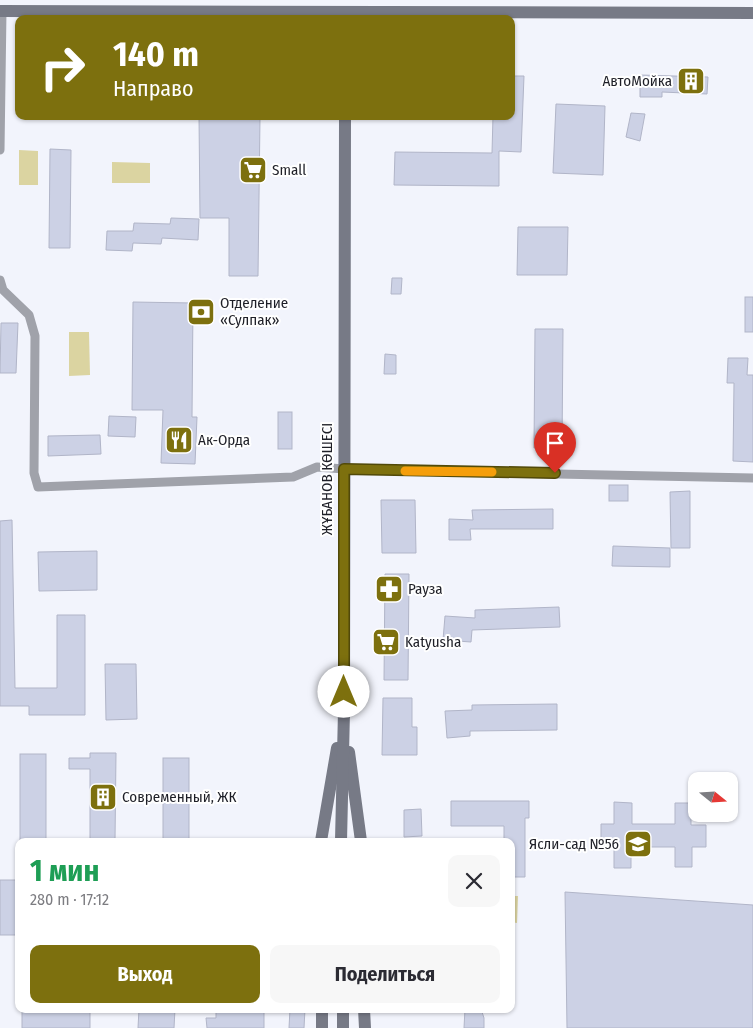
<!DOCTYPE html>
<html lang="ru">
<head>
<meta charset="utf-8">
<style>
  :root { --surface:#fff; --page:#f7f7f7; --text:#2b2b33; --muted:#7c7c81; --accent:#7d700e }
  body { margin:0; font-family:"Fira Sans Condensed",sans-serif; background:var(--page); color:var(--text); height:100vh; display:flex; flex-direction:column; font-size:19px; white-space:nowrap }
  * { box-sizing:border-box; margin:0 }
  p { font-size:16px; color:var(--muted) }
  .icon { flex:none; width:28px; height:28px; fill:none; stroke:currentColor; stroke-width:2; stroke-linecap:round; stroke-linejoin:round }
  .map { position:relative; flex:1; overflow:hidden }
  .side { position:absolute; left:15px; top:838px; width:500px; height:175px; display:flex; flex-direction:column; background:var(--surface); border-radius:10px; box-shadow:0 1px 4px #0004 }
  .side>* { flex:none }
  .banner { position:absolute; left:15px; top:15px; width:500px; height:105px; border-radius:10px; box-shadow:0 1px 4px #0004; background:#7d700e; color:#fff; overflow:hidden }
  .needle { width:32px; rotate:108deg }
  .buttons { position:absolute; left:688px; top:772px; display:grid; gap:10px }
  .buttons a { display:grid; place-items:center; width:50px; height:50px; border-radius:10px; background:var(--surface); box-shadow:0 1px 4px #0004; font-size:25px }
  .pin { position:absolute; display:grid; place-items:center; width:42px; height:42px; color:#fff; margin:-51px -21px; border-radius:50% 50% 50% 0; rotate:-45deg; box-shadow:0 0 5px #0007 }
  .pin .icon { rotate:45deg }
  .me { position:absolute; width:55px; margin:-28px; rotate:0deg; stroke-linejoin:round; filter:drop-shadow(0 0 4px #0008) }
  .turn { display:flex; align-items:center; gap:18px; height:105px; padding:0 15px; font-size:22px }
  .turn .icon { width:65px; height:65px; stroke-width:2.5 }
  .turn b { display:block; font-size:35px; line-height:42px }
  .round { display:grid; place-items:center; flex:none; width:52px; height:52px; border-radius:10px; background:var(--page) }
  .overview { display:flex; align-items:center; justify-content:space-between; height:85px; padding:0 15px }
  h1 { font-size:30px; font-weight:700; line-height:38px; color:#1e9e55 }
  .primary-button { display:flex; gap:10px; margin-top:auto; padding:10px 15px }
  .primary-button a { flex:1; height:58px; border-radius:10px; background:var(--accent); color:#fff; font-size:20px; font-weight:700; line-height:58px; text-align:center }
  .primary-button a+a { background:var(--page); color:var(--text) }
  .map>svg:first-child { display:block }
  .green { fill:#dbd4a1 }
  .building { fill:#ccd1e5; stroke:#b1b5c8 }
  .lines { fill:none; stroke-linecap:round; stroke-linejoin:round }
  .minor { stroke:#a0a2aa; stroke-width:9 }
  .secondary { stroke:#777a86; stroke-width:12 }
  .route-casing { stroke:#514909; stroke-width:12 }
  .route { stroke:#7d700e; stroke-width:9 }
  .slow { stroke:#f59e0b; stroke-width:9 }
  .labels { text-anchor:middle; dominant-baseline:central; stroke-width:4; stroke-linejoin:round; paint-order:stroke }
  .poi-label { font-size:15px; fill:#1e1f27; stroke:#fff; text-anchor:start }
  .street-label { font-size:15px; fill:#1e1f27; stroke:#fff }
</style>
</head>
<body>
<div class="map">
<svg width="753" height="1028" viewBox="0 0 753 1028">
  <rect width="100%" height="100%" fill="#f2f4fc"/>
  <g class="green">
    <polygon points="19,150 38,151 38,185 19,185"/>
    <polygon points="112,162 150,163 150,183 112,183"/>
    <polygon points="69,332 89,332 90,375 69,376"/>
    <polygon points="511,896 518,896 517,923 511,922"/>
  </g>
  <g class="building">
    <polygon points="640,75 708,77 707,94 662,92 662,97 640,97"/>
    <polygon points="511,76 524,76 521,152 499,151 499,186 394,185 395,152 492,153 493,116 511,116"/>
    <polygon points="556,104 605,106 603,175 553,173"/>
    <polygon points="631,113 645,114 640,141 626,137"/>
    <polygon points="199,116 260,117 258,276 229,276 229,218 200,218"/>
    <polygon points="50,149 71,150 70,248 49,248"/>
    <polygon points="171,218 199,219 198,240 162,238 161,244 133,243 132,251 106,250 107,231 133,231 134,223 170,224"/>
    <polygon points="518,227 568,227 567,275 517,275"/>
    <polygon points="392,278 402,278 401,294 391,294"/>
    <rect x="745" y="297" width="8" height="35"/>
    <polygon points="133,302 193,303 192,417 197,417 195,464 161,463 163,410 132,410"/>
    <polygon points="1,323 18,323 16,373 0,373"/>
    <polygon points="535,329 563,329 562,448 534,448"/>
    <polygon points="385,354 396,355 396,374 384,374"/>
    <polygon points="728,358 748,358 747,375 753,375 753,462 733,461 734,383 727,383"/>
    <rect x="278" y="412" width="14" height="37"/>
    <polygon points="109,416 136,417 135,437 108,436"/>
    <polygon points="100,435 101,454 48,456 48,436"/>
    <rect x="609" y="485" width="19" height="16"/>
    <polygon points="690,491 690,548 671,548 670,492"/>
    <polygon points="381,500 415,500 416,553 382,553"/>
    <polygon points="553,509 553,529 470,529 471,540 449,540 449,519 473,520 472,510"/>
    <polygon points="12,520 15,688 57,688 57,615 85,615 85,715 29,715 29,706 0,706 0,521"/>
    <polygon points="613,546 670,548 670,567 612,566"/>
    <polygon points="97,551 97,590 39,591 38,552"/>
    <polygon points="385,574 409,574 408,680 384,680"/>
    <polygon points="559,607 560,627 472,630 471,642 443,640 445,616 475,618 475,610"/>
    <polygon points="105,664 136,664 137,719 106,720"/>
    <polygon points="383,698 412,698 412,727 417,727 417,755 382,755"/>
    <polygon points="557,704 557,730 470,731 470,736 447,738 445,711 472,710 472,705"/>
    <polygon points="90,753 116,753 115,841 90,841 90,769 69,769 69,758 90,758"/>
    <rect x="20" y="754" width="26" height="87"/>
    <rect x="163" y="758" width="26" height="83"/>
    <polygon points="451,801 529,801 529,818 525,818 525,877 511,877 511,841 504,841 504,826 451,826"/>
    <polygon points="614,802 632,803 632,824 675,824 675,803 691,803 691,825 706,825 706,847 692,847 692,867 675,867 675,847 631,847 631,868 614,868 614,847 601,847 601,824 614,824"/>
    <polygon points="421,809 422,836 404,837 404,810"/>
    <rect x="0" y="880" width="19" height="55"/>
    <polygon points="565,892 753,905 753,1028 567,1028"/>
    <rect x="22" y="1009" width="68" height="19"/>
    <polygon points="139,1009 175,1009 174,1028 138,1028"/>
    <polygon points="216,1009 264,1009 264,1028 207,1028 206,1018 216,1018"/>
    <polygon points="290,1009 305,1009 304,1028 289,1028"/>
    <polygon points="465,1009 481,1009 484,1018 484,1028 464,1028"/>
  </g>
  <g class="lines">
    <g class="minor">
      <polyline points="0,150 2,11"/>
      <polyline points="0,280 3,290 29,315 35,336 34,473 38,487 293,477 317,467 358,470 753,478"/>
    </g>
    <g class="secondary">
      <polyline points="0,11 753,13"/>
      <polyline points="349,752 361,841"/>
      <polyline points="321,841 337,748"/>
      <polyline points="341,841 344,711 345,116"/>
      <polyline points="322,1009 322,1028"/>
      <polyline points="343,1009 343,1028"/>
      <polyline points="364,1009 365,1028"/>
    </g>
  </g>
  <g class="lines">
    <g class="route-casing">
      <polyline id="route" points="344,692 344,469 555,473"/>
    </g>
    <use href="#route" class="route"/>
    <polyline class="slow" points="405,471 492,472"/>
  </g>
  <defs>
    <g id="building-square" transform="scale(1.4375)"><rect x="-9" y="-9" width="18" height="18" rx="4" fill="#7d700e" stroke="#fff"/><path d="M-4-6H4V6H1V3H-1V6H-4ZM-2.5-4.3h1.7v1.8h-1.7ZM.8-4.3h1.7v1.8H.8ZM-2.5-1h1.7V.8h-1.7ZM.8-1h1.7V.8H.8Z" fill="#fff"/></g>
    <g id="supermarket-square" transform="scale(1.4375)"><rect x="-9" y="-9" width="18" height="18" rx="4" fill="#7d700e" stroke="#fff"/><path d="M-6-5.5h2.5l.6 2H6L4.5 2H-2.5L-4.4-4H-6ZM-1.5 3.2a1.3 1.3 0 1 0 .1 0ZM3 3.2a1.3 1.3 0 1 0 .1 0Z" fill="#fff"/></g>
    <g id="bank-square" transform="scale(1.4375)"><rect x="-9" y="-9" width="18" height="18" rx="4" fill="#7d700e" stroke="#fff"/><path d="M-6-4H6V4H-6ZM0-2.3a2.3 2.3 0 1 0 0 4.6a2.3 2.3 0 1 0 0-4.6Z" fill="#fff"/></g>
    <g id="restaurant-square" transform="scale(1.4375)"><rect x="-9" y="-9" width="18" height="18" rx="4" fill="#7d700e" stroke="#fff"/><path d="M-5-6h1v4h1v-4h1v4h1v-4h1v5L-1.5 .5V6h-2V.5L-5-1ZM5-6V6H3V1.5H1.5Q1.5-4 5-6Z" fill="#fff"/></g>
    <g id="pharmacy-square" transform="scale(1.4375)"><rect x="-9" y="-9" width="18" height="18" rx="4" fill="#7d700e" stroke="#fff"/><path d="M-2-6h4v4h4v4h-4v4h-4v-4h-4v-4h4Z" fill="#fff"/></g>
    <g id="school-square" transform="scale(1.4375)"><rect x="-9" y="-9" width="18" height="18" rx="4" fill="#7d700e" stroke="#fff"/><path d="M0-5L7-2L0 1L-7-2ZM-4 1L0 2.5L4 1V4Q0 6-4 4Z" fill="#fff"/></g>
  </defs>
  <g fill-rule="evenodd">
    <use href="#building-square" x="691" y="81"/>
    <use href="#supermarket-square" x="253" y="170"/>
    <use href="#bank-square" x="201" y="312"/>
    <use href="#restaurant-square" x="179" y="440"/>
    <use href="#pharmacy-square" x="389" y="589"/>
    <use href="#supermarket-square" x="386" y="642"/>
    <use href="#building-square" x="103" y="797"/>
    <use href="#school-square" x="638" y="844"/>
  </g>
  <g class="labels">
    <g class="poi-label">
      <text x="672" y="81" text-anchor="end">АвтоМойка</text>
      <text x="272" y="170">Small</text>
      <text x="220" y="303">Отделение<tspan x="220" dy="17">«Сулпак»</tspan></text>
      <text x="198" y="440">Ак-Орда</text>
      <text x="408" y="589">Рауза</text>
      <text x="405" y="642">Katyusha</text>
      <text x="122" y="797">Современный, ЖК</text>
      <text x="619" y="844" text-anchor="end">Ясли-сад №56</text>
    </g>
    <g class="street-label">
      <text transform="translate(327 479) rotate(-90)">ЖҰБАНОВ КӨШЕСІ</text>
    </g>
  </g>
</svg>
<div class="buttons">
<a><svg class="needle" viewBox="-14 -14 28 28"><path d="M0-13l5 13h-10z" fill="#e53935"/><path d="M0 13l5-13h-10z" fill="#7c7c81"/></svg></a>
</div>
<div class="pin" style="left:555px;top:473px;background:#d93025"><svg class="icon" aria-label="arrive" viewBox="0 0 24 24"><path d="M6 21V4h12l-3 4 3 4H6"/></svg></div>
<svg class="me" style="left:344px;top:692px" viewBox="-20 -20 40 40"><circle r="19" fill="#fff"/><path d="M0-13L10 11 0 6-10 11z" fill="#7d700e"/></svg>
<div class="banner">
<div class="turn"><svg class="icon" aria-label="right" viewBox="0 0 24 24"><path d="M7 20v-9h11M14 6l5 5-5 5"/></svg><div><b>140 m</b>Направо</div></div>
</div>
<section class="side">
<div class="overview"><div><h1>1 мин</h1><p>280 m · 17:12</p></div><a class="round"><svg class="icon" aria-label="close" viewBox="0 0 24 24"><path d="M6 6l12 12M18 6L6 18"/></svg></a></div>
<div class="primary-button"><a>Выход</a><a>Поделиться</a></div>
</section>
</div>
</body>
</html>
